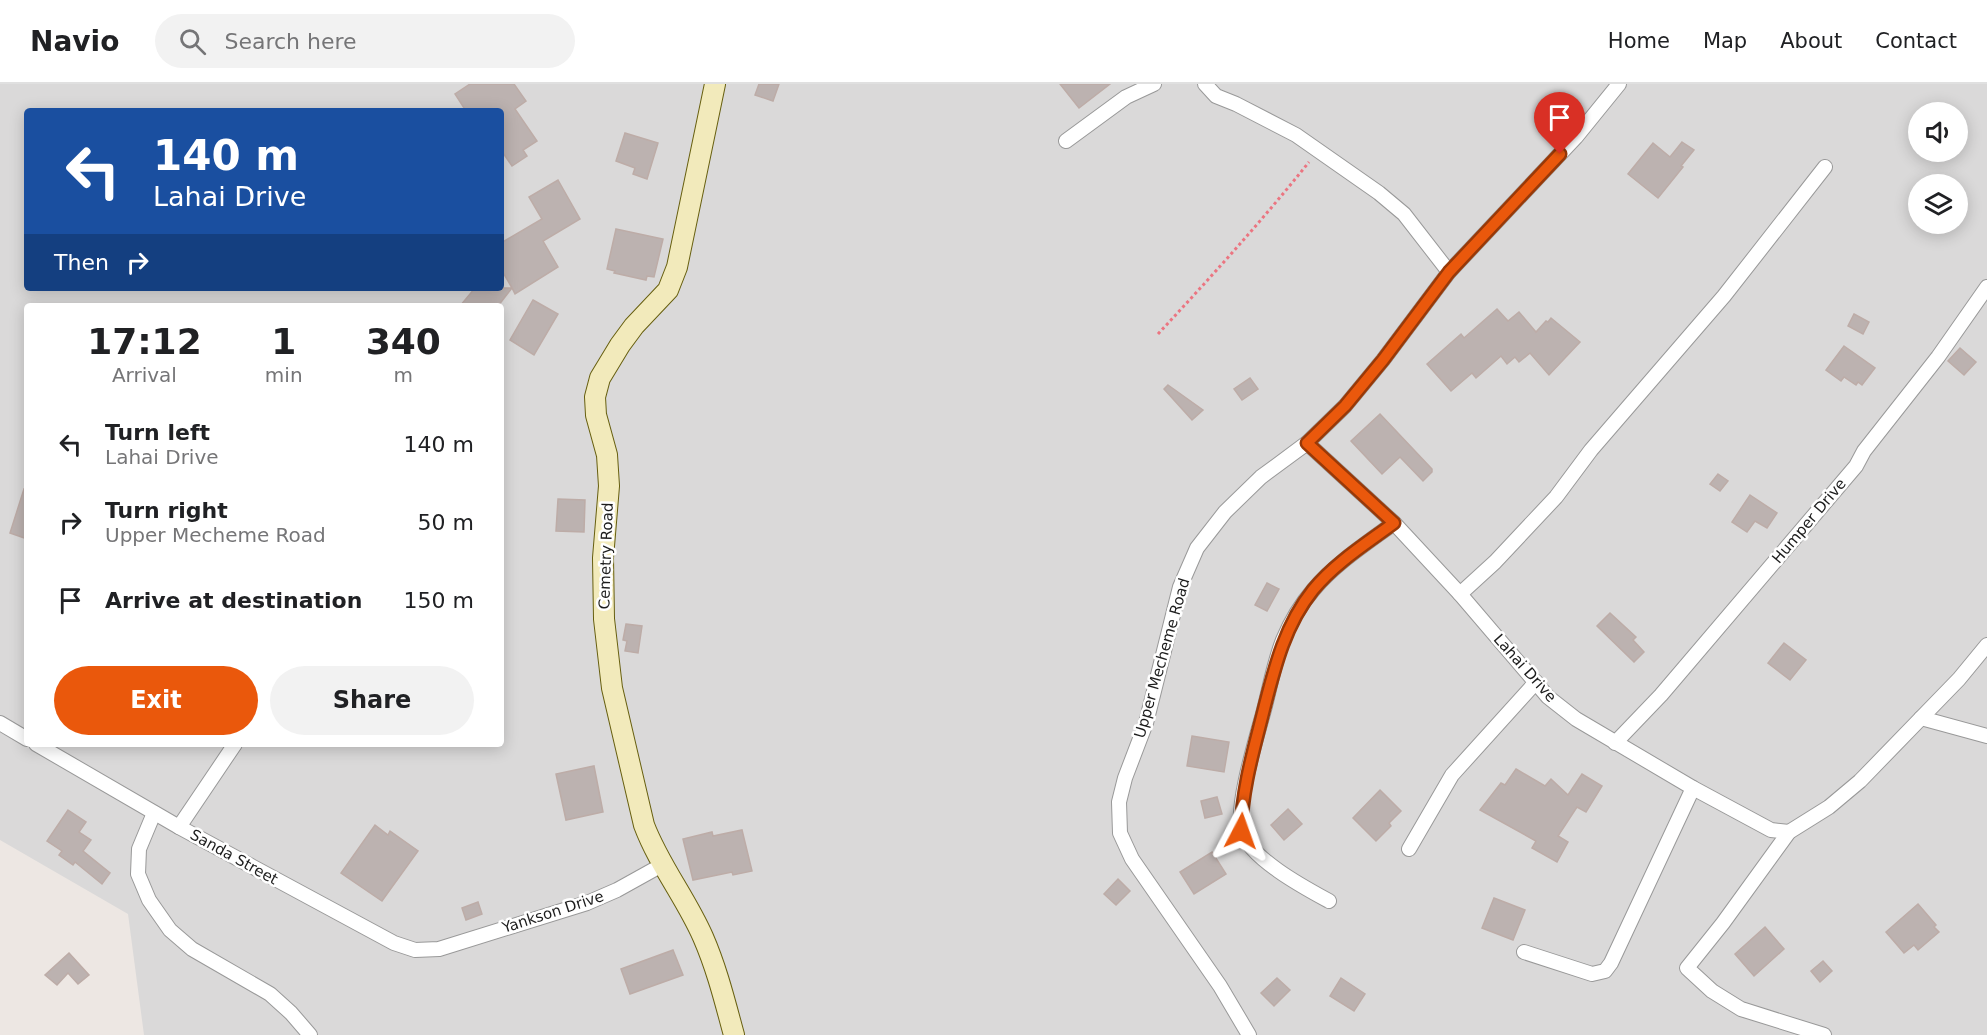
<!DOCTYPE html>
<html lang="en">
<head>
<meta charset="utf-8">
<style>
  :root { --surface:#fff; --page:#f2f2f2; --text:#202124; --muted:#757577; --line:#e0e0e0; --accent:#ea580c }
  body { margin:0; font-family:"DejaVu Sans",sans-serif; background:var(--page); color:var(--text); height:100vh; display:flex; flex-direction:column; font-size:22px; white-space:nowrap }
  * { box-sizing:border-box; margin:0 }
  p { font-size:20px; color:var(--muted) }
  .icon { flex:none; width:33px; height:33px; fill:none; stroke:currentColor; stroke-width:2; stroke-linecap:round; stroke-linejoin:round }
  .map { position:relative; flex:1; overflow:hidden }
  .details { position:absolute; left:24px; top:219px; width:480px; height:444px; display:flex; flex-direction:column; background:var(--surface); border-radius:6px; box-shadow:0 3px 15px #0003 }
  .details>* { flex:none }
  .hud { position:absolute; left:24px; top:24px; width:480px; height:183px; border-radius:6px; box-shadow:0 3px 15px #0003; background:#1a4fa0; color:#fff; overflow:hidden }
  .controls { position:absolute; left:1908px; top:18px; display:grid; gap:12px }
  .controls a { display:grid; place-items:center; width:60px; height:60px; border-radius:50%; background:var(--surface); box-shadow:0 3px 15px #0003; font-size:30px }
  .pin { position:absolute; display:grid; place-items:center; width:51px; height:51px; color:#fff; margin:-62px -26px; border-radius:50% 50% 50% 0; rotate:-45deg; box-shadow:0 0 6px #0007 }
  .pin .icon { rotate:45deg }
  .me { position:absolute; width:66px; margin:-33px; rotate:4deg; stroke-linejoin:round; filter:drop-shadow(0 0 4px #0008) }
  .turn { display:flex; align-items:center; gap:21px; height:126px; padding:0 30px; font-size:27px }
  .turn .icon { width:78px; height:78px; stroke-width:2.5 }
  .turn b { display:block; font-size:42px; line-height:51px }
  .then { display:flex; align-items:center; height:57px; padding:0 30px; background:#0003; gap:12px; font-size:22px }
  .eta { display:flex; justify-content:space-evenly; align-items:center; height:102px; text-align:center }
  .eta b { font-size:36px; font-weight:700; line-height:42px }
  .cta { display:flex; gap:12px; margin-top:auto; padding:12px 30px }
  .cta a { flex:1; height:69px; border-radius:36px; background:var(--accent); color:#fff; font-size:24px; font-weight:700; line-height:69px; text-align:center }
  .cta a+a { background:var(--page); color:var(--text) }
  ul { padding:0; list-style:none }
  li { display:flex; align-items:center; gap:18px; height:78px; padding:0 30px }
  li div { flex:1 }
  li b { display:block; font-size:22px }
  li em { font-style:normal }
  header { display:flex; align-items:center; gap:36px; box-sizing:border-box; height:84px; padding:0 30px; background:var(--surface); border-bottom:2px solid var(--line) }
  header strong { font-size:28px }
  nav { display:flex; gap:33px; margin-inline-start:auto; font-size:21px }
  .search { width:420px; height:54px; background:var(--page); display:flex; align-items:center; gap:15px; box-sizing:border-box; padding:0 21px; border-radius:33px; color:var(--muted); font-size:22px }
  .map>svg:first-child { display:block }
  .residential { fill:#dad9d9; fill-rule:evenodd }
  .building { fill:#bcb2b0; stroke:#bdaca7; stroke-width:1.5 }
  .lines { fill:none; stroke-linecap:round; stroke-linejoin:round }
  .street-casing { stroke:#999; stroke-width:16 }
  .secondary-casing { stroke:#675f0f; stroke-width:22 }
  .path { stroke:#eb7581; stroke-width:3; stroke-dasharray:3 3; stroke-linecap:butt }
  .street { stroke:#fff; stroke-width:14 }
  .secondary { stroke:#f2eabb; stroke-width:20 }
  .route-casing { stroke:#983908; stroke-width:15 }
  .route { stroke:#ea580c; stroke-width:10 }
  .labels { text-anchor:middle; dominant-baseline:central; stroke-width:5; stroke-linejoin:round; paint-order:stroke }
  .street-label { font-size:15px; fill:#1c1c1c; stroke:#fff }
</style>
</head>
<body>
<header>
<strong>Navio</strong>
<div class="search"><svg class="icon" aria-label="search" viewBox="0 0 24 24"><circle cx="10" cy="10" r="6"/><path d="M15 15l6 6"/></svg>Search here</div>
<nav><a>Home</a><a>Map</a><a>About</a><a>Contact</a></nav>
</header>
<div class="map">
<svg width="1987" height="951" viewBox="0 0 1987 951">
  <rect width="100%" height="100%" fill="#ede7e3"/>
  <path class="residential" d="M0,0H1987V951H144L128,830L0,756ZM27,27H501V204H27ZM1918,28H1958V68H1918ZM1918,100H1958V140H1918ZM27,222H501V660H27Z"/>
  <g class="building">
    <polygon points="470,0 514,0 526,17 515,25 537,57 523,66 527,72 512,82 501,66 501,27 466,27 455,10"/>
    <polygon points="759,0 779,0 773,17 755,11"/>
    <polygon points="1060,0 1110,0 1079,24"/>
    <polygon points="625,49 658,59 647,95 633,90 635,84 616,77"/>
    <polygon points="1682,58 1694,66 1681,82 1683,83 1658,114 1628,90 1653,59 1670,73"/>
    <polygon points="558,96 580,135 543,157 558,183 515,210 512,204 498,222 460,222 475,204 512,204 501,185 501,159 542,135 529,113"/>
    <polygon points="616,145 663,155 654,193 647,192 646,196 614,189 615,187 607,185"/>
    <polygon points="533,216 558,230 534,271 510,256"/>
    <polygon points="1497,225 1508,237 1519,228 1536,248 1546,237 1548,238 1551,234 1580,258 1549,291 1530,269 1519,278 1515,273 1507,280 1501,272 1476,294 1472,289 1451,307 1427,280 1461,250 1464,254"/>
    <polygon points="1854,230 1869,238 1863,250 1848,242"/>
    <polygon points="1844,262 1875,284 1862,301 1858,298 1856,301 1844,293 1841,297 1826,286"/>
    <polygon points="1960,264 1976,278 1964,291 1948,277"/>
    <polygon points="1250,294 1258,305 1242,316 1234,305"/>
    <polygon points="1168,301 1203,326 1192,336 1164,305"/>
    <polygon points="1380,330 1432,385 1432,388 1423,397 1400,373 1382,390 1351,357"/>
    <polygon points="1718,390 1728,397 1720,407 1710,400"/>
    <polygon points="24,405 27,406 27,455 10,449"/>
    <polygon points="1750,411 1777,429 1767,444 1755,437 1747,448 1732,438"/>
    <polygon points="558,415 585,416 584,448 556,447"/>
    <polygon points="1267,499 1279,505 1267,527 1255,521"/>
    <polygon points="1610,529 1636,553 1633,556 1644,568 1634,578 1597,542"/>
    <polygon points="626,540 642,542 638,569 625,567 627,557 623,556"/>
    <polygon points="1784,559 1806,576 1790,596 1768,579"/>
    <polygon points="1192,652 1229,658 1224,688 1187,682"/>
    <polygon points="594,682 603,728 566,736 556,690"/>
    <polygon points="1516,685 1545,702 1551,695 1568,711 1582,690 1602,702 1586,728 1577,723 1558,752 1568,758 1557,778 1532,764 1536,757 1480,726 1501,699 1505,701"/>
    <polygon points="1380,706 1401,727 1389,739 1391,742 1376,757 1353,734"/>
    <polygon points="1217,713 1222,730 1205,734 1201,717"/>
    <polygon points="1288,725 1302,740 1284,756 1271,741"/>
    <polygon points="68,726 86,738 79,748 91,756 83,767 110,789 102,800 75,778 73,781 59,771 62,767 47,757"/>
    <polygon points="375,741 388,751 390,747 418,767 382,817 341,789"/>
    <polygon points="742,746 752,787 733,791 732,788 693,796 683,755 712,748 713,752"/>
    <polygon points="1212,768 1226,790 1194,810 1180,788"/>
    <polygon points="1118,795 1130,807 1116,821 1104,810"/>
    <polygon points="1494,814 1525,826 1513,856 1482,844"/>
    <polygon points="478,818 482,830 466,836 462,824"/>
    <polygon points="1918,820 1936,841 1934,843 1939,848 1918,866 1914,861 1904,869 1886,848"/>
    <polygon points="1765,843 1784,865 1754,892 1735,870"/>
    <polygon points="673,866 683,891 630,910 621,885"/>
    <polygon points="69,869 89,891 78,900 68,889 57,901 45,891"/>
    <polygon points="1823,877 1832,887 1820,898 1811,887"/>
    <polygon points="1277,894 1290,906 1274,922 1261,909"/>
    <polygon points="1341,894 1365,910 1354,927 1330,912"/>
  </g>
  <g class="lines">
    <g class="street-casing">
      <g id="street">
        <polyline points="1205,0 1216,12 1236,20 1296,51 1379,109 1404,130 1449,188"/>
        <polyline points="1066,57 1126,13 1154,0"/>
        <polyline points="1307,359 1394,439 1460,510 1548,613 1576,635 1693,704 1771,746 1789,748"/>
        <polyline points="1460,510 1495,478 1556,413 1591,366 1724,212 1825,83"/>
        <polyline points="1921,634 1987,652"/>
        <polyline points="0,639 27,655"/>
        <polyline points="1615,659 1661,611 1856,382 1864,367 1938,273 1987,203"/>
        <polyline points="36,660 179,743 394,859 415,866 439,865 587,819 617,806 662,781"/>
        <polyline points="154,729 139,765 138,790 149,816 170,846 192,865 270,910 291,929 310,951"/>
        <polyline points="179,743 235,660"/>
        <polyline points="1409,765 1452,691 1536,598"/>
        <path d="M1329,817C1305,804 1249,774 1242,747C1235,723 1257,652 1264,626C1270,603 1274,579 1283,556C1290,539 1301,520 1314,505C1336,479 1367,459 1394,439"/>
        <polyline points="1524,868 1592,890 1605,887 1611,879 1693,704"/>
        <polyline points="1249,951 1220,902 1132,775 1120,749 1119,718 1125,694 1146,639 1180,503 1197,464 1225,428 1261,393 1307,359 1345,322 1383,276 1449,188 1576,53 1619,0"/>
        <polyline points="1824,951 1741,925 1712,907 1687,884 1723,839 1789,748 1829,723 1860,697 1959,595 1987,561"/>
      </g>
    </g>
    <g class="secondary-casing">
      <path id="secondary" d="M715,0L677,183L668,206L634,242L620,261L600,294L595,313L596,331L607,371L609,402L603,474L604,535L612,604L644,741C659,781 686,814 703,853C717,885 725,918 734,951"/>
    </g>
    <path class="path" d="M1158,250C1210,194 1261,138 1309,78"/>
    <use href="#street" class="street"/>
    <use href="#secondary" class="secondary"/>
  </g>
  <g class="lines">
    <g class="route-casing">
      <path id="route" d="M1241,747C1242,704 1254,665 1264,625C1275,582 1285,541 1313,506C1335,479 1367,459 1394,439L1307,359L1345,322L1383,276L1449,188L1560,70"/>
    </g>
    <use href="#route" class="route"/>
  </g>
  <g class="labels">
    <g class="street-label">
      <text transform="translate(1809 437) rotate(-50)">Humper Drive</text>
      <text transform="translate(606 472) rotate(-88)">Cemetry Road</text>
      <text transform="translate(1162 574) rotate(-74)">Upper Mecheme Road</text>
      <text transform="translate(1525 584) rotate(48)">Lahai Drive</text>
      <text transform="translate(234 773) rotate(29)">Sanda Street</text>
      <text transform="translate(553 828) rotate(-18)">Yankson Drive</text>
    </g>
  </g>
</svg>
<div class="controls">
<a><svg class="icon" aria-label="sound" viewBox="0 0 24 24"><path d="M4 9h4l5-4v14l-5-4H4zM17 9q2 3 0 6"/></svg></a>
<a><svg class="icon" aria-label="layers" viewBox="0 0 24 24"><path d="M12 4l9 5-9 5-9-5zM3 14l9 5 9-5"/></svg></a>
</div>
<div class="pin" style="left:1560px;top:70px;background:#d93025"><svg class="icon" aria-label="arrive" viewBox="0 0 24 24"><path d="M6 21V4h12l-3 4 3 4H6"/></svg></div>
<svg class="me" style="left:1241px;top:747px" viewBox="-20 -20 40 40"><path d="M0-17L14 15 0 8-14 15z" fill="#ea580c" stroke="#fff" stroke-width="4"/></svg>
<div class="hud">
<div class="turn"><svg class="icon" aria-label="left" viewBox="0 0 24 24"><path d="M17 20v-9H6M10 6l-5 5 5 5"/></svg><div><b>140 m</b>Lahai Drive</div></div>
<div class="then">Then<svg class="icon" aria-label="right" viewBox="0 0 24 24"><path d="M7 20v-9h11M14 6l5 5-5 5"/></svg></div>
</div>
<section class="details">
<div class="eta">
<div><b>17:12</b><p>Arrival</p></div>
<div><b>1</b><p>min</p></div>
<div><b>340</b><p>m</p></div>
</div>
<ul>
<li><svg class="icon" aria-label="left" viewBox="0 0 24 24"><path d="M17 20v-9H6M10 6l-5 5 5 5"/></svg><div><b>Turn left</b><p>Lahai Drive</p></div><em>140 m</em></li>
<li><svg class="icon" aria-label="right" viewBox="0 0 24 24"><path d="M7 20v-9h11M14 6l5 5-5 5"/></svg><div><b>Turn right</b><p>Upper Mecheme Road</p></div><em>50 m</em></li>
<li><svg class="icon" aria-label="arrive" viewBox="0 0 24 24"><path d="M6 21V4h12l-3 4 3 4H6"/></svg><div><b>Arrive at destination</b></div><em>150 m</em></li>
</ul>
<div class="cta"><a>Exit</a><a>Share</a></div>
</section>
</div>
</body>
</html>
